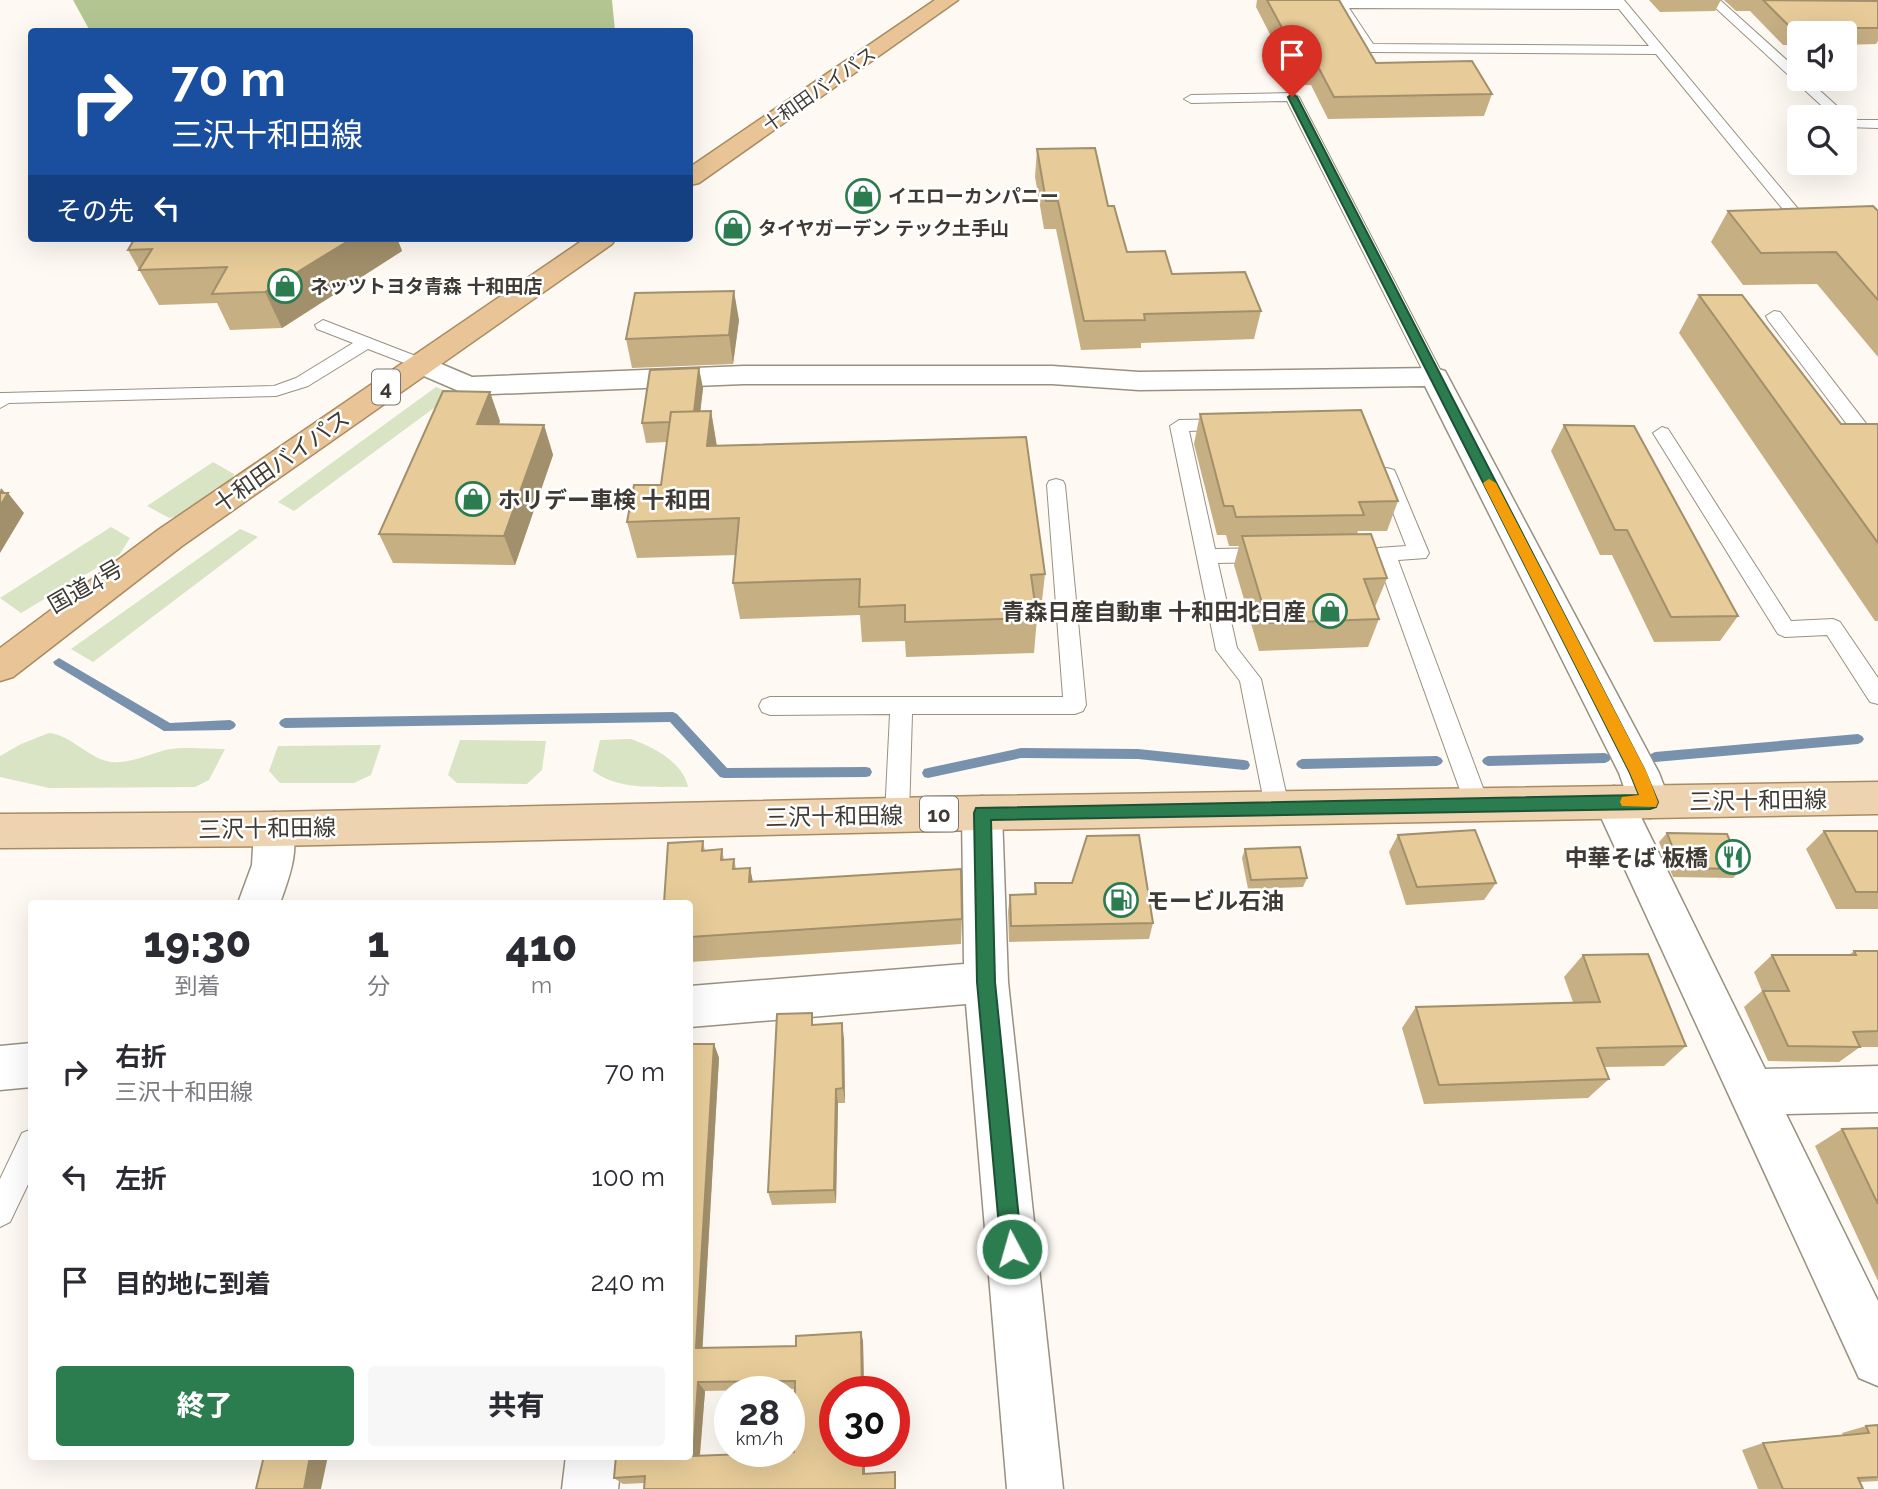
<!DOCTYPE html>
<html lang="ja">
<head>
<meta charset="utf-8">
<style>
  :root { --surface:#fff; --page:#f7f7f7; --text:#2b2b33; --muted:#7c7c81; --accent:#2b7c4e }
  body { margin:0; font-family:Raleway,"Noto Sans JP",sans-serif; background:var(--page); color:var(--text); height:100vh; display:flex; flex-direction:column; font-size:26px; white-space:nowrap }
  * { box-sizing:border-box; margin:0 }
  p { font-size:23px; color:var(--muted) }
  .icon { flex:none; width:38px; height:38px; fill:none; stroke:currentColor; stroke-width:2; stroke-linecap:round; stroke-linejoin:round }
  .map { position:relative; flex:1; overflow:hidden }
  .sheet { position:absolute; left:28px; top:900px; width:665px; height:560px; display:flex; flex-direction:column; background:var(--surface); border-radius:7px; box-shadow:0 7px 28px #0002 }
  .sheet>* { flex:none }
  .top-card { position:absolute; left:28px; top:28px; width:665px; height:214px; border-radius:7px; box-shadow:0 7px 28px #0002; background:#1a4fa0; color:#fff; overflow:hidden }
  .fabs { position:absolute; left:1787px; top:21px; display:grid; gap:14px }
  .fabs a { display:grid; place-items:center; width:70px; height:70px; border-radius:7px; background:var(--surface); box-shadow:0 7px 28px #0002; font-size:35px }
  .speed { position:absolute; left:714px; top:1376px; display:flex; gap:14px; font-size:35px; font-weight:700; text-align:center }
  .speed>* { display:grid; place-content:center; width:91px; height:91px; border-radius:50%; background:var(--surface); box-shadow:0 7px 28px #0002; line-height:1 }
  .speed small { font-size:18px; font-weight:400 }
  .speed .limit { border:10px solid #d22; background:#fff; color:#111 }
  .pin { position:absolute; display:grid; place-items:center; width:60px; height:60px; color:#fff; margin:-72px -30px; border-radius:50% 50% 50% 0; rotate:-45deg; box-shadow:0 0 7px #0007 }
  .pin .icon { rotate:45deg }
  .me { position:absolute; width:77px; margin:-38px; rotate:354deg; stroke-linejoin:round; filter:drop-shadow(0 0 5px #0008) }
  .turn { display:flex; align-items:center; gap:24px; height:147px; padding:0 28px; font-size:32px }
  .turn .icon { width:91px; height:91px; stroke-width:2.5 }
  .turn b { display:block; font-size:49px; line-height:60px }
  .then { display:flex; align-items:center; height:66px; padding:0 28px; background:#0003; gap:14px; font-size:26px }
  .eta { display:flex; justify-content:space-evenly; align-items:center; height:119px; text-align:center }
  .eta b { font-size:42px; font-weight:800; line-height:49px }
  .action { display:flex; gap:14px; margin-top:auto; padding:14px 28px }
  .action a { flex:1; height:80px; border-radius:7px; background:var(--accent); color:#fff; font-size:28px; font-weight:800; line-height:80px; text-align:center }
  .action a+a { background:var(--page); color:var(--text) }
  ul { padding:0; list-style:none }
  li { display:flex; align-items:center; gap:21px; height:105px; padding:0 28px }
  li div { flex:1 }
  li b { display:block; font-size:26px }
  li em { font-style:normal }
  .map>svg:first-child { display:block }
  .green { fill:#d8e4c4 }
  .forest { fill:#b3c692 }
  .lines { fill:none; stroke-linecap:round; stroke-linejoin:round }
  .stream { fill:#7892ad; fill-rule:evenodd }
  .service-casing { stroke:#999080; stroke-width:2 }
  .minor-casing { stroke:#999080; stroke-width:3 }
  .primary-casing { stroke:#a98b62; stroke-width:3 }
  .trunk-casing { stroke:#a98b62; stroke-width:3 }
  .service { fill:#fff; fill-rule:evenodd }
  .minor { fill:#fff; fill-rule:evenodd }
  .primary { fill:#eed3b0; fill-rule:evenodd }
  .trunk { fill:#e8c496; fill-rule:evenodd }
  .wall { fill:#c7af84; fill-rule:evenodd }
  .shaded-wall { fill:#a28f6b }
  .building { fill:#e7cc99; stroke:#a28f6b; stroke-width:2; fill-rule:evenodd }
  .route { fill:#2b7c4e; stroke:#1c5133; stroke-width:2 }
  .slow { fill:#f59e0b }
  .labels { text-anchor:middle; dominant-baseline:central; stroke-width:5; stroke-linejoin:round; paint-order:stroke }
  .far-street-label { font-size:19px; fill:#3f3b34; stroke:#fff }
  .far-poi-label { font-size:19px; font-weight:bold; fill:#3f3b34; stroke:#fff; text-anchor:start }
  .shield { fill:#fff; stroke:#797671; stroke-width:2 }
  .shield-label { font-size:21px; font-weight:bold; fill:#3f3b34 }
  .street-label { font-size:23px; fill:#3f3b34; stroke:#fff }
  .poi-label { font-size:23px; font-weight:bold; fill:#3f3b34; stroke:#fff; text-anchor:start }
</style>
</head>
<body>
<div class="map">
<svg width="1878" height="1489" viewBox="0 0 1878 1489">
  <rect width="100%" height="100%" fill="#fefaf3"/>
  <g class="green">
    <polygon points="436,387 453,394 294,511 278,502"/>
    <polygon points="213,462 234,474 231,483 185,515 169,518 147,506"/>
    <polygon points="111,527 130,538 120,554 21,613 0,598"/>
    <polygon points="240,529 258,537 93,662 71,649"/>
    <path d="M49,733C72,735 88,759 112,762C132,764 152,752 171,749C188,747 208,749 225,749L209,780L195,787L49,788L0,777V756L21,744Z"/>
    <path d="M631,739C653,747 683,762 688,787C656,786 620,791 593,771L600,740Z"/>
    <polygon points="460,740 546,741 542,770 527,784 457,783 448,775"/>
    <polygon points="381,745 371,775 354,783 280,783 269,771 278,746"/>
  </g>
  <polygon class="forest" points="73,0 612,0 615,31 90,31"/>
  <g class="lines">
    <g class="stream">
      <polygon points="59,658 170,723 230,720 234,722 236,725 234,728 230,730 164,731 55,665 53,662"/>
      <polygon points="673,712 677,714 727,768 866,767 870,768 872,772 870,776 866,777 724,778 720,777 670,722 285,728 281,726 279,723 281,720 285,718"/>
      <polygon points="1858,734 1862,736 1864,739 1862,742 1858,744 1655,762 1651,760 1649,757 1651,754 1655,752"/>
      <polygon points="1021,748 1138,749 1244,760 1248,761 1250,765 1248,769 1244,770 1138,759 1021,758 928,778 924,777 922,773 924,769 928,768"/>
      <polygon points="1605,753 1609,755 1611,758 1609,761 1605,763 1488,766 1484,764 1482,761 1484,758 1488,756"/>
      <polygon points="1437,756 1441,758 1443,761 1441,764 1437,766 1302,769 1298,767 1296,764 1298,761 1302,759"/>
    </g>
    <g class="service-casing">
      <g id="service">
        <path d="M1332,0H1624L1804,216L1878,215V225L1795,224L1656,54L1369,52L1365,51ZM1349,8L1619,9L1649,46L1373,44Z"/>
        <polygon points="1707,0 1720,0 1799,71 1799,79 1807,79 1848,116 1853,120 1878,120 1878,128 1845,127 1844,117 1834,117"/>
        <polygon points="1292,93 1299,97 1444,377 1441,381 1429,381 1426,377 1287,101 1191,103 1184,99 1191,95"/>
        <polygon points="1774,311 1780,312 1878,439 1878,458 1871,456 1768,320 1766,316"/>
        <polygon points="323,320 426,360 429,364 420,369 368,349 308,386 276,396 9,403 0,408 0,393 3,393 274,386 296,378 353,343 317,329 315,325"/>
        <polygon points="1230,419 1236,421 1239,425 1236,429 1189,431 1215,549 1266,548 1273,550 1276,555 1273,560 1266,562 1218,563 1237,648 1261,679 1289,807 1285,814 1277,817 1269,814 1265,807 1240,681 1216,650 1170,426 1179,420"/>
        <polygon points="1662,427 1668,429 1791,621 1833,619 1840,622 1878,678 1878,704 1870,702 1827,635 1785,637 1778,634 1653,433"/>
        <polygon points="1387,468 1394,470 1396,474 1429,553 1426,558 1398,560 1489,804 1485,811 1477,814 1469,811 1465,804 1375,553 1378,548 1406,546 1378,474 1380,470"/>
        <polygon points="1056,479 1063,481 1065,485 1086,705 1083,711 1075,714 912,714 909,815 905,822 897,825 889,822 885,815 890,714 770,715 762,712 759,706 762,700 770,697 1063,697 1047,485 1049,481"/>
        <polygon points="32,1129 32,1176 10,1222 0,1227 0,1179 22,1133"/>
      </g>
    </g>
    <g class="minor-casing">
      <g id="minor">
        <polygon points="420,355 472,377 744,366 1052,366 1139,372 1435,368 1445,371 1659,773 1670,802 1664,814 1650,818 1640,815 1765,1069 1878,1066 1878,1112 1786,1114 1878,1301 1878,1386 1859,1378 1594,802 1600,790 1614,786 1625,790 1619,773 1425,386 1139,390 1052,384 744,384 468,395 410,370 405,364 410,358"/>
        <polygon points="982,796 996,801 1002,813 1008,982 1063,1489 1007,1489 966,1004 690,1027 690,986 964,964 962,813 968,801"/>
        <path d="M274,812L288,817C302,845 290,875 280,903H238L252,865L254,829L260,817Z"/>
        <polygon points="32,1043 32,1087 0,1090 0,1046"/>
        <polygon points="566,1456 622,1456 618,1489 562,1489"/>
      </g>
    </g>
    <g class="primary-casing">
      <polygon id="primary" points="1878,782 1878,814 982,830 274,846 0,848 0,814 274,812 982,796"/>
    </g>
    <g class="trunk-casing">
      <g id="trunk">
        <polygon points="935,0 958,0 699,183 690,185 690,167"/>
        <polygon points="586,238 616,238 612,244 182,546 13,677 0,681 0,648 158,530"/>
      </g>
    </g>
    <use href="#service" class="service"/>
    <use href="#minor" class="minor"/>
    <use href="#primary" class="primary"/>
    <use href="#trunk" class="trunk"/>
  </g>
  <g class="wall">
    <polygon points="1257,0 1339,0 1376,63 1492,94 1484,116 1328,119 1311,85 1296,85 1256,7"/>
    <polygon points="1649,0 1721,0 1715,11 1660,12"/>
    <polygon points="1724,0 1865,0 1878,28 1878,41 1876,44 1844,45 1844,33 1799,33 1799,45 1783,45 1750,11 1736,11"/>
    <polygon points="1037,149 1108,206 1127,252 1172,274 1261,311 1254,339 1141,343 1141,348 1081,350 1056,229 1044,229 1035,177"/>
    <polygon points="1728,211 1878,211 1878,357 1817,284 1743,285 1711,242"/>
    <polygon points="135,238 397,238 402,251 282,328 230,330 217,303 159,305 128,250"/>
    <polygon points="1699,295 1841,424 1878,424 1878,621 1875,621 1679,333"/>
    <polygon points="739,320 733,364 632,368 626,339"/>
    <polygon points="703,388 700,412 711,411 717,446 1045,574 1041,610 1036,610 1037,618 1034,653 906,657 905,641 862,642 860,615 740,619 733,583 736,555 637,558 627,522 661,485 667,442 646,443 642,423"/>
    <polygon points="1200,414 1398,501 1387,531 1358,531 1357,534 1387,578 1375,607 1379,619 1368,647 1259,651 1234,565 1239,546 1229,546 1226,535 1217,535 1194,444"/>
    <polygon points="500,421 499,424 544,425 553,455 515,565 393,563 379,534"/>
    <polygon points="1564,425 1738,616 1720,641 1654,642 1612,555 1600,555 1551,451"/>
    <polygon points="1824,831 1878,831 1878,909 1836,909 1806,849"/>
    <polygon points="1667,833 1742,869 1733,878 1673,877 1659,842"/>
    <polygon points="1398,835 1496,883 1484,900 1406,905 1389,852"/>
    <polygon points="703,841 705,851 722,849 724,860 734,859 736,869 750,868 753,882 962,919 961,944 690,962 690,903"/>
    <polygon points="1245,849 1307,878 1303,887 1248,889 1242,858"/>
    <polygon points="1035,883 1153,923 1149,939 1009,942 1008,912 1010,895 1034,894"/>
    <polygon points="1854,951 1878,951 1878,1047 1860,1047 1839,1062 1768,1061 1744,1007 1762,991 1754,972 1772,955 1849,955"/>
    <polygon points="1583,955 1686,1046 1664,1066 1604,1067 1609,1079 1588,1098 1424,1104 1402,1028 1416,1007 1573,1002 1564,977"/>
    <polygon points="814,1025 844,1039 845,1103 838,1103 836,1203 772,1205 768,1192"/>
    <path d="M714,1044L719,1058L702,1348L796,1346L863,1341L864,1391H835V1451H865V1474L895,1472L896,1489H644L645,1483L623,1484L614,1478ZM795,1389L794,1452L700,1456L705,1391Z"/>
    <polygon points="1878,1128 1878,1281 1815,1146 1842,1129"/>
    <polygon points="1878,1425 1878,1481 1860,1482 1863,1489 1758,1489 1742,1450 1763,1443 1843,1435 1842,1433 1866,1426"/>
  </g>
  <g class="shaded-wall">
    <polygon points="353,238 397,238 402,251 282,328 265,292"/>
    <polygon points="734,291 739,320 733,364 729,335"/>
    <polygon points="699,368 703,388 697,441 693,421"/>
    <polygon points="490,392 500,421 487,453 477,424"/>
    <polygon points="711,411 717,448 707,446"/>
    <polygon points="544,425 553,455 515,565 504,536"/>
    <polygon points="1,488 7,495 8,493 24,513 0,553 0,491"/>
    <polygon points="750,868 755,893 749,882"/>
    <polygon points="842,1023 844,1039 845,1103 843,1088"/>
    <polygon points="714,1044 719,1058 702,1357 696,1348"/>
    <polygon points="836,1089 838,1103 836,1203 834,1190"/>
    <polygon points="861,1332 863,1341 864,1391 862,1391"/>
    <polygon points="698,1382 705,1391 699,1463 693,1456"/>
    <polygon points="863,1451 865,1451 865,1480 863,1474"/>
    <polygon points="310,1456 328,1456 321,1489 304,1489"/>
  </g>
  <g class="building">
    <polygon points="1267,0 1339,0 1376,63 1472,61 1492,94 1334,97 1316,63 1301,63"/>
    <polygon points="1763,0 1878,1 1878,28 1791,28"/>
    <polygon points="1095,148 1108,206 1114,206 1127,252 1165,251 1172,274 1245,272 1261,311 1144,314 1145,320 1084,321 1058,201 1046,201 1037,149"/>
    <polygon points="1873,206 1878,211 1878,300 1836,252 1761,253 1728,211"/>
    <polygon points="135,238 353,238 265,292 212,294 227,267 139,270 152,249 128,250"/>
    <polygon points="734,291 729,335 626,339 635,293"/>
    <polygon points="1699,295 1742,295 1841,424 1878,424 1878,543"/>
    <polygon points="699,368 694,412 671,412 670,422 642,423 650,370"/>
    <polygon points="443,391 490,392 477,424 544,425 504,536 379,534"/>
    <polygon points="1361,410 1398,501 1359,502 1364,515 1236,517 1233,506 1224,506 1200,414"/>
    <polygon points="711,411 707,446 1026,437 1045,574 1031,575 1037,618 905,622 905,605 859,607 860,579 733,583 739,518 627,522 634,485 661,485 671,412"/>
    <polygon points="1564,425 1634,426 1738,616 1671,617 1627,530 1615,530"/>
    <polygon points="0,493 8,493 0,506"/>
    <polygon points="1371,534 1387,578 1364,579 1379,619 1268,623 1242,536"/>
    <polygon points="1475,830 1496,883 1417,887 1398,835"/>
    <polygon points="1824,831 1878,831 1878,892 1856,892"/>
    <polygon points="1667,833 1727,834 1742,869 1681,868"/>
    <polygon points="1139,835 1153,923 1011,926 1010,895 1036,894 1035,883 1072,883 1087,836"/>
    <polygon points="703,841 702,851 722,849 721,860 734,859 733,869 750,868 749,882 961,869 962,919 690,937 690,903 664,903 668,843"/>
    <polygon points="1300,847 1307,878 1251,880 1245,849"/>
    <polygon points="1854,951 1878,951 1878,1031 1853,1032 1860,1047 1788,1046 1763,991 1789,991 1772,955 1856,955"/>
    <polygon points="1648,954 1686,1046 1597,1048 1609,1079 1439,1085 1416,1007 1600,1002 1583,955"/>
    <polygon points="812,1013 812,1025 842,1023 843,1088 836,1089 834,1190 768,1192 777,1014"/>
    <path d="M690,1044H714L696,1348L796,1346V1336L861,1332L862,1391H835V1451H863V1474L895,1472V1489H644L645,1476L614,1478L616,1456H690ZM795,1381L794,1452L693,1456L698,1382Z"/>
    <polygon points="1878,1128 1878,1204 1842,1129"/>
    <polygon points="1878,1425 1878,1477 1858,1478 1863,1489 1783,1489 1763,1443 1869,1433 1866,1426"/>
    <polygon points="264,1456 310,1456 304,1489 256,1489"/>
  </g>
  <polygon class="route" points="1292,94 1297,97 1644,769 1658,802 1656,807 1650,809 991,820 995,982 1022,1249 1019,1256 1012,1259 1004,1256 1001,1249 977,982 974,813 976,808 1639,795 1630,773 1288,97"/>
  <polygon class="slow" points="1489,479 1496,483 1647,773 1658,802 1656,807 1622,806 1620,802 1622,797 1639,795 1630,773 1483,483"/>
  <defs>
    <g id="shop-ring" transform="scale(1.75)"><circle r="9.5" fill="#fff" stroke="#2b7c4e" stroke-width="1.5"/><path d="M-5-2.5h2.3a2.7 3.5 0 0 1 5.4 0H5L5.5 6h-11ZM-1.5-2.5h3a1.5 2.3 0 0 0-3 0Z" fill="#2b7c4e"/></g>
    <g id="restaurant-ring" transform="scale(1.75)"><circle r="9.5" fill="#fff" stroke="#2b7c4e" stroke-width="1.5"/><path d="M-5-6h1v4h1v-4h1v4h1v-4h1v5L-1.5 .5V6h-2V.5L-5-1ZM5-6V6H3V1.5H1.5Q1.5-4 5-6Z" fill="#2b7c4e"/></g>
    <g id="fuel-ring" transform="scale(1.75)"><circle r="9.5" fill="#fff" stroke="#2b7c4e" stroke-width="1.5"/><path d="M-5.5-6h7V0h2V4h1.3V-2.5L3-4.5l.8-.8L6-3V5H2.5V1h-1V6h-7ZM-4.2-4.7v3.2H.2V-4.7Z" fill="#2b7c4e"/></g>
  </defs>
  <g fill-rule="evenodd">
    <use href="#shop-ring" x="863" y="196"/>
    <use href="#shop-ring" x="733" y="228"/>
    <use href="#shop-ring" x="285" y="286"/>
    <use href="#shop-ring" x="473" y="499"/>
    <use href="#shop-ring" x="1330" y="611"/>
    <use href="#restaurant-ring" x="1733" y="857"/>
    <use href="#fuel-ring" x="1121" y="900"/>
  </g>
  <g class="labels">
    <g class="far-street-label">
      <text transform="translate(819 89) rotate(-35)">十和田バイパス</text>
    </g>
    <g class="far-poi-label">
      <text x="888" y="196">イエローカンパニー</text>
      <text x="758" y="228">タイヤガーデン テック土手山</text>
      <text x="310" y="286">ネッツトヨタ青森 十和田店</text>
    </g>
    <g class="shield">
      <rect x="372" y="369.5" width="28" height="35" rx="5"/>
      <rect x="920" y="796.5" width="38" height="35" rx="5"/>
    </g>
    <g class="shield-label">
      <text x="386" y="387">4</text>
      <text x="939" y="814">10</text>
    </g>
    <g class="street-label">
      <text transform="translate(281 461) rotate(-35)">十和田バイパス</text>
      <text transform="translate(85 586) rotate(-30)">国道4号</text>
      <text transform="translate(1758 800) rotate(-1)">三沢十和田線</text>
      <text transform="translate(834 816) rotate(-1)">三沢十和田線</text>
      <text transform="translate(267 828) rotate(-1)">三沢十和田線</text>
    </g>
    <g class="poi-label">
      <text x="498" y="499">ホリデー車検 十和田</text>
      <text x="1306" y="611" text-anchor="end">青森日産自動車 十和田北日産</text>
      <text x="1708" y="857" text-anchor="end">中華そば 板橋</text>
      <text x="1146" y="900">モービル石油</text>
    </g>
  </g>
</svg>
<div class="fabs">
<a><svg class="icon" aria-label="sound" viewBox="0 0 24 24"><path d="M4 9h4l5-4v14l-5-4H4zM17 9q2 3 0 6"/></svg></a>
<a><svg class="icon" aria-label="search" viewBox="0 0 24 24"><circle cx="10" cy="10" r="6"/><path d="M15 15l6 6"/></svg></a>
</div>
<div class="speed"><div>28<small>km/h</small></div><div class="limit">30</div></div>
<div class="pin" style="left:1292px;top:97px;background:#d93025"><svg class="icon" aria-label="arrive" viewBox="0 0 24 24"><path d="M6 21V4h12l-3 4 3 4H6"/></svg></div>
<svg class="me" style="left:1012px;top:1249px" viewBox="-20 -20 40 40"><circle r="17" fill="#2b7c4e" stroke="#fff" stroke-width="3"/><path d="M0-11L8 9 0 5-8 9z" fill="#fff"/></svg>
<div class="top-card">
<div class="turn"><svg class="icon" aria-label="right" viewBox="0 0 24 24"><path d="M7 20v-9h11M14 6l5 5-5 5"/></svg><div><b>70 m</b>三沢十和田線</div></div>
<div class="then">その先<svg class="icon" aria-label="left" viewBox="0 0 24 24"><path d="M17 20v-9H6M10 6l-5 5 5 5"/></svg></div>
</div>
<section class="sheet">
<div class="eta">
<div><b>19:30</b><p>到着</p></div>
<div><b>1</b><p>分</p></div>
<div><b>410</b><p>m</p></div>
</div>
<ul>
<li><svg class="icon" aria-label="right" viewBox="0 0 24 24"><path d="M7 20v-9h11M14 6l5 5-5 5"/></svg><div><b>右折</b><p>三沢十和田線</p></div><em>70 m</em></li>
<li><svg class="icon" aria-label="left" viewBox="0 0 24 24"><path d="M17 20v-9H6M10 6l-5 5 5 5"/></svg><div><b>左折</b></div><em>100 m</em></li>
<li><svg class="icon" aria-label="arrive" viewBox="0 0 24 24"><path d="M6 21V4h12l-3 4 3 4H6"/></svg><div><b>目的地に到着</b></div><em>240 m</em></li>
</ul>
<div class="action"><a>終了</a><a>共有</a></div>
</section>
</div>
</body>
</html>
